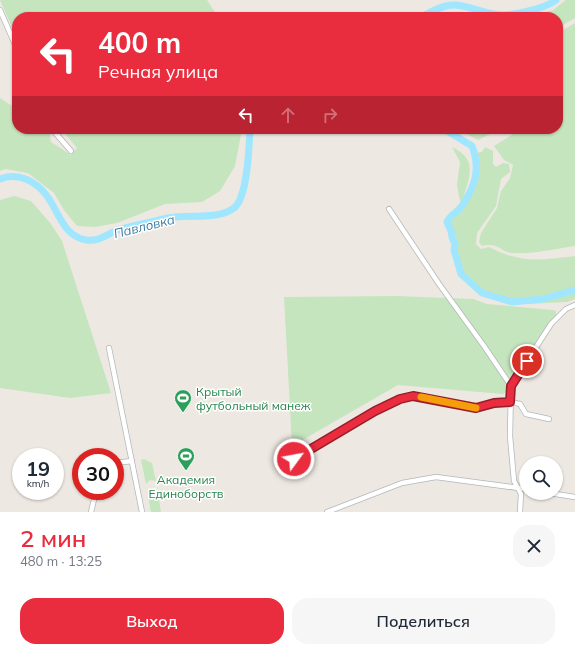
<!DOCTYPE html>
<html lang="ru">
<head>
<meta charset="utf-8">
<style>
  :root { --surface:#fff; --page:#f6f6f7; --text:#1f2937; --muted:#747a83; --accent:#e92c3e }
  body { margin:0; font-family:Mulish,sans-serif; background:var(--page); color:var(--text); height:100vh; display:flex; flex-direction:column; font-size:15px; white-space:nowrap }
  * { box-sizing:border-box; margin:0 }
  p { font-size:13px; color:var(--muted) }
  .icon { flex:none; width:22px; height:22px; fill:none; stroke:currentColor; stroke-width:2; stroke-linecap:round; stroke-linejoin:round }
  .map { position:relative; height:512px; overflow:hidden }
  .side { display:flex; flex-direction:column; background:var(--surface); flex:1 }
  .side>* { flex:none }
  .guide { position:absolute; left:12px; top:12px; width:551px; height:122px; border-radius:16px; box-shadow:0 1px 3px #0004; background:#e92c3e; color:#fff; overflow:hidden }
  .controls { position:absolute; left:519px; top:456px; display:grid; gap:8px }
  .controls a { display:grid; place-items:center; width:44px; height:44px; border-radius:50%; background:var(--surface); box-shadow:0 1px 3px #0004; font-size:20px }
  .speed { position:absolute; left:12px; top:448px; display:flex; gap:8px; font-size:20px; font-weight:700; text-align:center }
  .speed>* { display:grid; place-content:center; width:52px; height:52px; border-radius:50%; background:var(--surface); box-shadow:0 1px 3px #0004; line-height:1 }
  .speed small { font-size:10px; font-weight:400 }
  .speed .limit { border:6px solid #d22; background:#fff; color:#111 }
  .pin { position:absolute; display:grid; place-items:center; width:34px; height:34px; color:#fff; margin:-17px; border:2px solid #fff; border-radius:50%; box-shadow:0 1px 4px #0007 }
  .me { position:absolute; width:44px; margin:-22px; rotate:58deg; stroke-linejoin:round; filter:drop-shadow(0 0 3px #0008) }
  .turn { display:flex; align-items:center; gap:14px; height:84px; padding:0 20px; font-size:18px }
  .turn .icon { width:52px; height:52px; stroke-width:2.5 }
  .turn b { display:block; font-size:28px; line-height:34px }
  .lanes { display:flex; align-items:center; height:38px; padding:0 20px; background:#0003; justify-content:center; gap:20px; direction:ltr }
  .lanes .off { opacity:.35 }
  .round { display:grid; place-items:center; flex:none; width:42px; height:42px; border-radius:16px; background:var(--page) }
  .overview { display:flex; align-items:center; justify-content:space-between; height:68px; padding:0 20px }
  h1 { font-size:24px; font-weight:600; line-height:30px; color:var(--accent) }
  .action { display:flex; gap:8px; margin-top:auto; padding:8px 20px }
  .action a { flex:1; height:46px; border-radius:16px; background:var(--accent); color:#fff; font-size:16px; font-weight:600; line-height:46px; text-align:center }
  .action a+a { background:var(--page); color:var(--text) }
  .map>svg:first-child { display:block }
  .green { fill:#c5e5be }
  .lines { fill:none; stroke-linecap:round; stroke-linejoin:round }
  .river { stroke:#a0e6ff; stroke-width:7 }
  .minor-casing { stroke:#b3b6ba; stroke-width:6 }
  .minor { stroke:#fff; stroke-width:4.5 }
  .route-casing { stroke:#971d28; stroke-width:10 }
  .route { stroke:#e92c3e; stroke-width:7 }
  .slow { stroke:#f59e0b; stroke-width:7 }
  .labels { text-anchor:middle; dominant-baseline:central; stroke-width:3; stroke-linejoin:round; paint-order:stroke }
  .leisure-label { font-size:12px; fill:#27864d; stroke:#fff; text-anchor:start }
  .water-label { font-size:13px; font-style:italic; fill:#397c9f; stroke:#fff }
</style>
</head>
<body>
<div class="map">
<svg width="575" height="512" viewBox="0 0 575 512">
  <rect width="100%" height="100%" fill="#ede9e2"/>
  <g class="green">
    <polygon points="0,0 207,0 218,17 17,17 17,39"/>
    <polygon points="566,0 575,0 575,18 558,28 558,17 530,17 553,10"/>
    <polygon points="465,13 484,17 438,17 444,14"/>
    <path d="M575,23V246C555,249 534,254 513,253C501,253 499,242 482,246L479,242L481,233L497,208L501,191L510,178L513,165L504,160L494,146L521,129H558V33Z"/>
    <polygon points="0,98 17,109 17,129 49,129 51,142 71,155 77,148 61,129 242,129 235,166 220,191 202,202 165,204 117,223 95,227 77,226 64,210 54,193 28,173 5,169 0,171"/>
    <polygon points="457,129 500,129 478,140"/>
    <path d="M452,147C479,160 469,177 463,199L460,201L457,185L460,162Z"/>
    <path d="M485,147L493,151V164L496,167L503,163L509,164L510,172L501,179L496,206L477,233L476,244L481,249L489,247C522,264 540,260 575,256V299L567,302L527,304L521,301L512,302L495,298L482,293L461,274L454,250L455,244L452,237L451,231L447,222C450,216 454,214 460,209C473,196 480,171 475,153L482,152Z"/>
    <polygon points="14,196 31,201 51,224 62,241 111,393 70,398 0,388 0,200"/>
    <polygon points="397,296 473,299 487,304 553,310 556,311 556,315 506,392 503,394 398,385 292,446 284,297"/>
    <polygon points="144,459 152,463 156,481 150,480 146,484 141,460"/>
    <polygon points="158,494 161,512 151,512 148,496 154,499"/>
  </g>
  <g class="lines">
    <g class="river">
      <path d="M421,17C431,12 442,5 453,5C470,5 486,15 502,15C516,15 546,8 556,0"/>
      <path d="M444,129L472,146C481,169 475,187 461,207C457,213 450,215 447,222L451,231L452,237L455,244L454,250L461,274L482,293L512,302L543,299L575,290"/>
      <path d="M0,179C18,172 36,181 47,196C59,212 63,236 86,240C99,242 107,234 118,230C134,225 152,222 168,218C187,214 219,220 234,208C248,197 249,146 250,129"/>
    </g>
    <g class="minor-casing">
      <g id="minor">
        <polyline points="0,10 17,49"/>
        <polyline points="52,129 71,151"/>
        <polyline points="389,209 439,284 484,346 511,386"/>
        <polyline points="109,348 142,512"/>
        <path d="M294,459L375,411L400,399L413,396C433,400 456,407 477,408C492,408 503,399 520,404L526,414L549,419"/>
        <polyline points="115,463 132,461"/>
        <polyline points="549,493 575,497"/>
        <polyline points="91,512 96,491"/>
        <polyline points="327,512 402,483 436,477 526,489"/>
        <polyline points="520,512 521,494 514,481 510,436 511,386 551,324 566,309 575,305"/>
      </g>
    </g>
    <use href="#minor" class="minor"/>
  </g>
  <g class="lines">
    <g class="route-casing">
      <polyline id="route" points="294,459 375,411 400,399 413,396 476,408 494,403 510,402 511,386 527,361"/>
    </g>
    <use href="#route" class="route"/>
    <polyline class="slow" points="421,397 476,408"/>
  </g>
  <defs>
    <g id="stadium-pin" transform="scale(0.9)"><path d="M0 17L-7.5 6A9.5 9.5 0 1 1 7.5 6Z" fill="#2e9e5b" stroke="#fff"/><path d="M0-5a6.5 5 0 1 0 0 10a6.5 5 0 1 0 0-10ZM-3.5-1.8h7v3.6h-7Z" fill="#fff"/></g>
  </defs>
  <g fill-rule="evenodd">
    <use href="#stadium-pin" x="183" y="398"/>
    <use href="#stadium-pin" x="186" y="456"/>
  </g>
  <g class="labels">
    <g class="leisure-label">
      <text x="196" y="391">Крытый<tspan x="196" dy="14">футбольный манеж</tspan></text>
      <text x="186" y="479" text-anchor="middle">Академия<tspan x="186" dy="14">Единоборств</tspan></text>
    </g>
    <g class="water-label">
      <text transform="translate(144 226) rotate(-14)">Павловка</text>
    </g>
  </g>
</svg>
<div class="controls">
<a><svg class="icon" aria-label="search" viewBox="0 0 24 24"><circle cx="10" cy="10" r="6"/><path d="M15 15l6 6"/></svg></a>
</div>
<div class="speed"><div>19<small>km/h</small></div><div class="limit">30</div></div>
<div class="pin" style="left:527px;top:361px;background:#d93025"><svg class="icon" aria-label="arrive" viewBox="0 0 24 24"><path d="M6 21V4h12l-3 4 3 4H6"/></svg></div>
<svg class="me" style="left:294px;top:459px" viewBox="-20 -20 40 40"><circle r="17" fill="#e92c3e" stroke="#fff" stroke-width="3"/><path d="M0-11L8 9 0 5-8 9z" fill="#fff"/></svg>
<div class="guide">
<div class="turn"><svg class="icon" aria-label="left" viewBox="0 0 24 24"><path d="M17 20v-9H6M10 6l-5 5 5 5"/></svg><div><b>400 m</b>Речная улица</div></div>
<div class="lanes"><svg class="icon" aria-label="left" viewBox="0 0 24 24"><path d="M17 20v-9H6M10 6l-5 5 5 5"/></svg><svg class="icon off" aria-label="ahead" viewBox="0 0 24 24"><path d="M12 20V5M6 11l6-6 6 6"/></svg><svg class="icon off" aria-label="right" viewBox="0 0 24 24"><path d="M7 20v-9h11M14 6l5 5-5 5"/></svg></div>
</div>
</div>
<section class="side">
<div class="overview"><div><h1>2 мин</h1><p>480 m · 13:25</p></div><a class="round"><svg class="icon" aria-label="close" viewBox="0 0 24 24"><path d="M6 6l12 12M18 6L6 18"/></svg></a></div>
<div class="action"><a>Выход</a><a>Поделиться</a></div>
</section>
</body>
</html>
